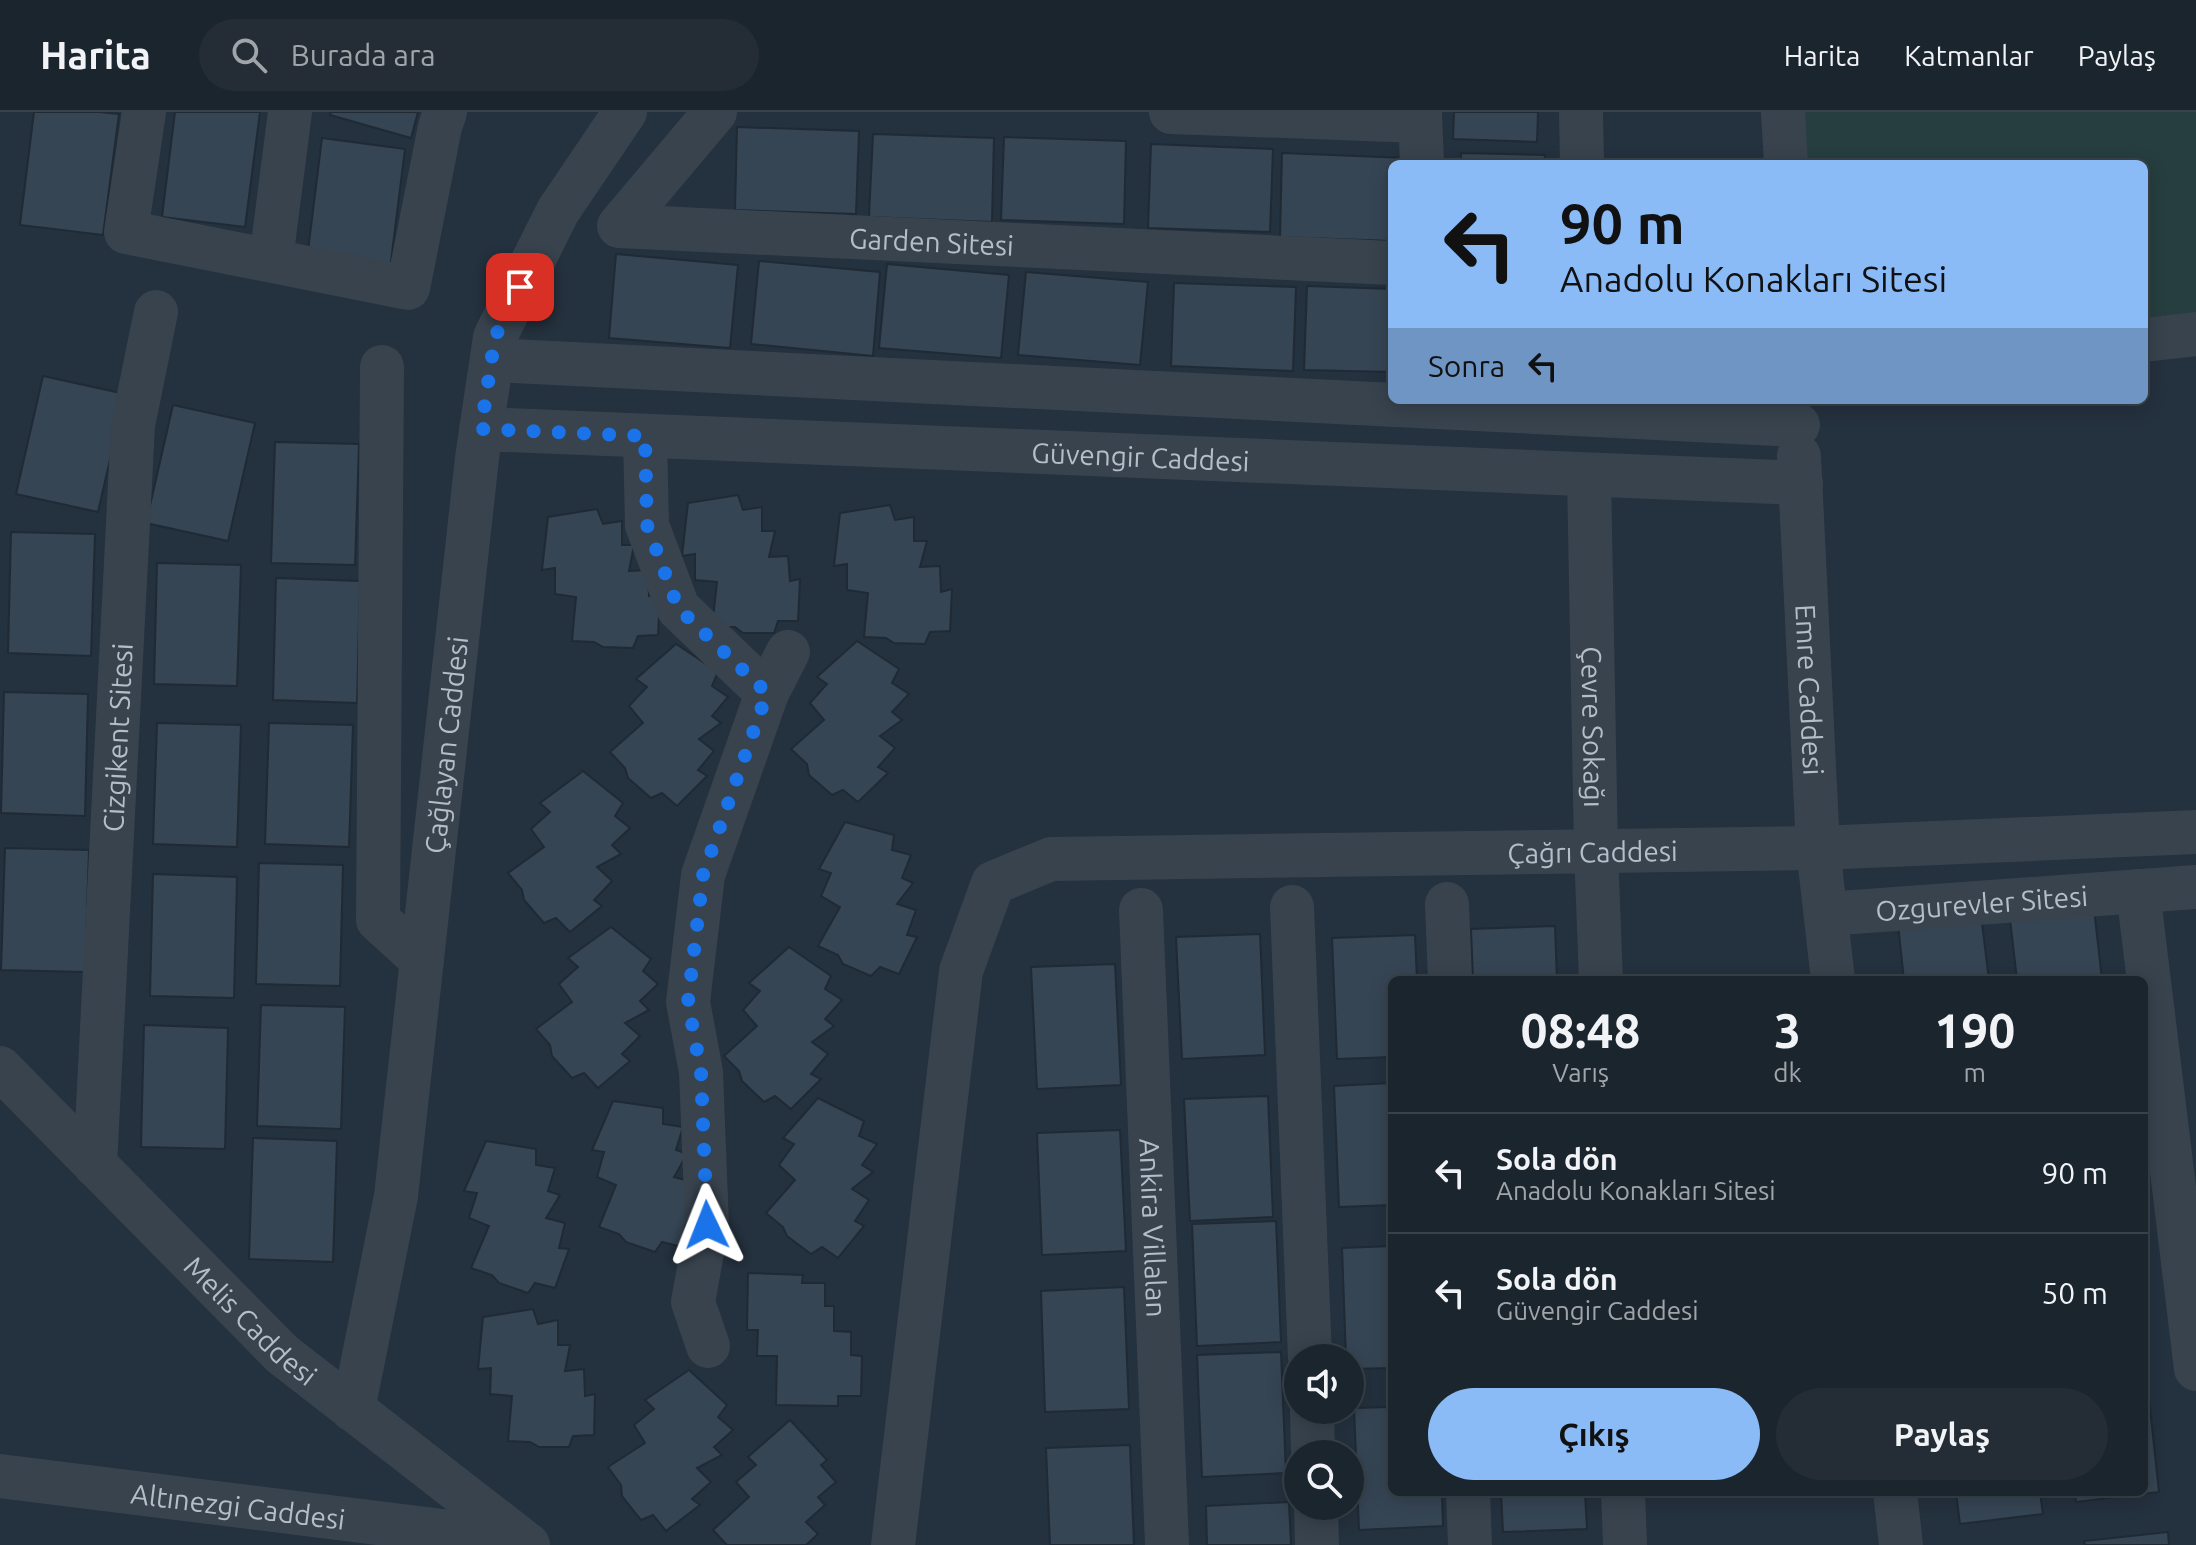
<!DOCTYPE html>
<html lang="tr">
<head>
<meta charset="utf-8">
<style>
  :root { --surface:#1b252e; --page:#242d36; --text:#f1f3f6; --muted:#a0a5aa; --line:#39424a; --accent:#8bbbf7 }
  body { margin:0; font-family:Ubuntu,sans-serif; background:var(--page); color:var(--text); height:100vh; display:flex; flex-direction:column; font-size:30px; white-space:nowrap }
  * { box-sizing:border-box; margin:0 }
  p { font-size:26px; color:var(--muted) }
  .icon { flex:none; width:44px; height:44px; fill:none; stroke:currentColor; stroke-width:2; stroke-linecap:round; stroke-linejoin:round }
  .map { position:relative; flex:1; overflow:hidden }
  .panel { position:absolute; left:1388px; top:864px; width:760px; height:520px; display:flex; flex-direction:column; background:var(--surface); border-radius:12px; box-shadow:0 4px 20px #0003,0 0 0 2px var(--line) }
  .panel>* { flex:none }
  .guide { position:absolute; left:1388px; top:48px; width:760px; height:244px; border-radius:12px; box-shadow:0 4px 20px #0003,0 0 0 2px var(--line); background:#8bbbf7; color:#111; overflow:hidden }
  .fabs { position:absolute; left:1284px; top:1232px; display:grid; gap:16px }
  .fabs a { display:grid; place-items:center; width:80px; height:80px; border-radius:50%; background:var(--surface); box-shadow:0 4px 20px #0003,0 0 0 2px var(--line); font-size:40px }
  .pin { position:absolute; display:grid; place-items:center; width:68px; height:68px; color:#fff; margin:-34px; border-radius:16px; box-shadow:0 4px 12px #0006 }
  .me { position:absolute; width:88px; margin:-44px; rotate:358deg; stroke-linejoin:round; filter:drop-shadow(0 0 6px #0008) }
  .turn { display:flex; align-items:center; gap:28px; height:168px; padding:0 40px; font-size:36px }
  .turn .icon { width:104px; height:104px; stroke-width:2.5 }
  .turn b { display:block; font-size:56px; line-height:68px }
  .then { display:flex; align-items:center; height:76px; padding:0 40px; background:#0003; gap:16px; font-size:30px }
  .eta { display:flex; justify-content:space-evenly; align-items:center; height:136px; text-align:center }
  .eta b { font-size:48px; font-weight:600; line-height:56px }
  .primary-button { display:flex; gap:16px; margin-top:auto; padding:16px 40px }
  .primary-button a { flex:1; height:92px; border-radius:48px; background:var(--accent); color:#111; font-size:32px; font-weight:600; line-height:92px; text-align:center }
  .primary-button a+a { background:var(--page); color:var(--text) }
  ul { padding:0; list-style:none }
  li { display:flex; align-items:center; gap:24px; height:120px; padding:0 40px; border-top:2px solid var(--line) }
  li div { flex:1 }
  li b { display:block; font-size:30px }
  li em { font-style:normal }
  header { display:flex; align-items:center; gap:48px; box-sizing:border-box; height:112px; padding:0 40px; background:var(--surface); border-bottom:2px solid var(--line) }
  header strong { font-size:38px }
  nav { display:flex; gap:44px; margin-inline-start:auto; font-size:28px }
  .search { width:560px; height:72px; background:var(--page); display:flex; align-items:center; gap:20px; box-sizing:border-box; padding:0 28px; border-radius:44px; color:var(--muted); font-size:30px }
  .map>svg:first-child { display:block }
  .green { fill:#263e3f }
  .building { fill:#364554; stroke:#1f2a35; stroke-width:2 }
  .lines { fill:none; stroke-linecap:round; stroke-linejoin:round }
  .street { stroke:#38434e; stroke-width:44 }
  .route { stroke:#1a73e8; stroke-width:14; stroke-dasharray:0 25.2 }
  .labels { text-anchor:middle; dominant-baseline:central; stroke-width:8; stroke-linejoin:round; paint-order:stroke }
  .street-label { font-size:28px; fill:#b4bec9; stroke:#1d2833 }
</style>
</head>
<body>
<header>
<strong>Harita</strong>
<div class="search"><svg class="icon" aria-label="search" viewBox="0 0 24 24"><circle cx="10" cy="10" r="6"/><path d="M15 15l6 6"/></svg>Burada ara</div>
<nav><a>Harita</a><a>Katmanlar</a><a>Paylaş</a></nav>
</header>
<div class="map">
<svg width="2196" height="1433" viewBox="0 0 2196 1433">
  <rect width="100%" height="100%" fill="#24313e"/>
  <polygon class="green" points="1801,0 2196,0 2196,203 2144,209 2144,52 1803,52"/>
  <g class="building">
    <polygon points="34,0 99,0 119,2 103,123 20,113"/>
    <polygon points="175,0 260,0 245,115 162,105"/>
    <polygon points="331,0 418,0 411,26 330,3"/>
    <polygon points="1454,0 1538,0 1537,30 1453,27"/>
    <polygon points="737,15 859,19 856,102 735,98"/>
    <polygon points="873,22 994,26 992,110 869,105"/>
    <polygon points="1004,25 1126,29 1124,112 1001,108"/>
    <polygon points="322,26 405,37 390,157 307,147"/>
    <polygon points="1151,32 1273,37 1270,120 1148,116"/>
    <polygon points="1282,41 1405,46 1404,52 1392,52 1392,129 1280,125"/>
    <polygon points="1461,41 1545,43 1544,52 1461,52"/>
    <polygon points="616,142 738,153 730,236 609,226"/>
    <polygon points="759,149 880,160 873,244 751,232"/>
    <polygon points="887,152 1009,163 1001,246 879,236"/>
    <polygon points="1026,160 1148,170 1140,253 1018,243"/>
    <polygon points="1174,171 1296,175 1293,259 1171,254"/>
    <polygon points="1307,174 1392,177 1392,260 1304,258"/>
    <polygon points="43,264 125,282 98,400 16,382"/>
    <polygon points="173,293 255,311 228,429 146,411"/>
    <polygon points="275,330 359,332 355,453 271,451"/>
    <polygon points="738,383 743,398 762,395 762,419 775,419 769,445 788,444 790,469 800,467 798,509 778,509 774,521 743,521 735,515 712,515 717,470 695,468 695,442 682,444 688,391"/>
    <polygon points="890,393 895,408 914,405 914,429 927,429 920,455 940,454 941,480 952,477 950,519 930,520 925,532 894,531 886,526 864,525 868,481 847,478 847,452 834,454 840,401"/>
    <polygon points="597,397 603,412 622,409 622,433 634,433 629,459 648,458 649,484 660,482 658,523 638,524 633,536 603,535 594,530 572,529 576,485 555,482 555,456 542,458 548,405"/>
    <polygon points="11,420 95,422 91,544 8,541"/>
    <polygon points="157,451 241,453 237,574 154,572"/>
    <polygon points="276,466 360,469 357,591 273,588"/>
    <polygon points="857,529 899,557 892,571 909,582 892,600 902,608 880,624 895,636 878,655 888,661 858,690 843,678 832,683 809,663 807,652 791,637 824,608 810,591 827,572 817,565"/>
    <polygon points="676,532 718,560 712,574 728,585 712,604 721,611 699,627 714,639 698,658 707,664 677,694 662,681 651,686 628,666 625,656 610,640 643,611 629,594 647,575 636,567"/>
    <polygon points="4,580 88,582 85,704 1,701"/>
    <polygon points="157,611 241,613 237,735 153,732"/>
    <polygon points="269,611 353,613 349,735 265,732"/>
    <polygon points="583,659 623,691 615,704 630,716 612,733 621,742 597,755 612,769 594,788 602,794 570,820 556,806 544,811 524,788 522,778 508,761 544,735 531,717 550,700 540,691"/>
    <polygon points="845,710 894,723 892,738 911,743 902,766 913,771 897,792 916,798 907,823 917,825 899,862 880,855 871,864 843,852 838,843 818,834 840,795 821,784 831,761 819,757"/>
    <polygon points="5,736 89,738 85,860 1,858"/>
    <polygon points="259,751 343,753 340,874 256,872"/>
    <polygon points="153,762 237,765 234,886 150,884"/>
    <polygon points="2093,788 2102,868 2017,868 2009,798"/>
    <polygon points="1981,803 1989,868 1904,868 1898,812"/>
    <polygon points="1555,814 1557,868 1473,868 1471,817"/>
    <polygon points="611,815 651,847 643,859 658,872 640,889 649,898 625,911 640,924 622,942 630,949 598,976 584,961 572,966 552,944 550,933 536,917 572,890 559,872 578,855 568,846"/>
    <polygon points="1260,822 1265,943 1182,947 1176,825"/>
    <polygon points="1415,823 1417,868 1392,868 1392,945 1337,947 1332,826"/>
    <polygon points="789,835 831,864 825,877 842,888 825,907 834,914 812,930 828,942 811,962 821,967 791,997 775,984 764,990 742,969 739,959 724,944 757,914 743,898 760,879 749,871"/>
    <polygon points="1115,852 1121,973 1037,977 1031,855"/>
    <polygon points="261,893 345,895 341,1017 257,1014"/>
    <polygon points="144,913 228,916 225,1037 141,1035"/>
    <polygon points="1392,971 1392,1093 1339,1095 1334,974"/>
    <polygon points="1268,984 1273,1105 1190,1109 1184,987"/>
    <polygon points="818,986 864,1009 859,1024 877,1032 862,1053 873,1060 852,1077 869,1088 855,1109 864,1114 838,1146 822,1135 811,1142 787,1124 783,1115 766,1101 795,1068 779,1053 794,1032 783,1026"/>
    <polygon points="613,989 663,996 663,1012 683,1015 676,1038 687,1042 674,1065 693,1070 682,1135 662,1130 655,1140 626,1130 619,1122 599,1115 616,1073 597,1065 604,1040 592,1038"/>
    <polygon points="1120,1018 1126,1139 1042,1143 1037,1021"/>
    <polygon points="253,1026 337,1029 333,1150 249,1147"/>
    <polygon points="486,1029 536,1037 536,1053 555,1056 548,1079 560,1083 546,1106 565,1111 559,1136 569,1137 555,1176 535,1171 528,1181 499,1171 492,1163 471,1156 489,1114 469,1106 477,1081 464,1079"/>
    <polygon points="1276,1109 1281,1230 1197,1234 1192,1112"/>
    <polygon points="1392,1134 1392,1256 1350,1257 1350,1246 1346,1246 1342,1136"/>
    <polygon points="748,1161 803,1163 802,1171 825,1171 825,1194 834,1194 834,1219 851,1220 851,1243 862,1244 861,1284 838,1284 838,1294 776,1293 777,1244 757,1244 758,1218 747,1218"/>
    <polygon points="1124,1175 1129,1297 1045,1300 1041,1179"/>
    <polygon points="533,1197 538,1212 558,1208 558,1233 570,1233 565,1259 584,1257 585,1284 595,1282 594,1323 573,1324 569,1335 539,1335 530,1330 508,1329 512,1284 490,1282 491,1256 478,1257 483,1205"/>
    <polygon points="1281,1240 1286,1361 1202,1365 1197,1243"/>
    <polygon points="689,1258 727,1293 718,1305 733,1318 714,1335 722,1343 697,1356 711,1370 692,1387 700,1393 666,1419 653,1403 641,1408 622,1384 621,1373 608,1355 645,1331 634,1313 654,1297 645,1288"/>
    <polygon points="2144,1259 2146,1259 2159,1380 2076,1390 2075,1380 2144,1380"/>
    <polygon points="1392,1295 1392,1380 1442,1380 1443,1414 1359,1418 1354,1296"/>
    <polygon points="790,1308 827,1348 821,1353 836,1370 818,1385 825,1393 806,1410 818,1422 806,1433 727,1433 713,1418 749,1385 736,1370 756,1353 748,1345"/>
    <polygon points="1130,1333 1134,1433 1050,1433 1046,1336"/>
    <polygon points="1501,1380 1585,1380 1587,1417 1503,1420"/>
    <polygon points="1956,1380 2040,1380 2043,1402 1960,1412"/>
    <polygon points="1289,1390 1291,1433 1207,1433 1206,1394"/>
    <polygon points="2168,1420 2169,1433 2085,1433 2084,1429"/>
  </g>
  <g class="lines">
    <g class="street">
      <polyline points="144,0 126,120 408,176 440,15 445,0"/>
      <path id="s1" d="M715,0L619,114L1392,151"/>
      <polyline points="1171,0 1420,9"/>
      <polyline points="1420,0 1422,52"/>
      <polyline points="1581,0 1582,52"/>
      <polyline points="1783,0 1786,52"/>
      <polyline points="271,148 290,0"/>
      <polyline points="2144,228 2196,222"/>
      <polyline points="492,248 1798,313"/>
      <polyline points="382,255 378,808 422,848"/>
      <path id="s2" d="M481,317L1801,371"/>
      <polyline points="645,324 647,413 678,496 767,581 703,763 688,890 701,960 707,1113 693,1190 708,1234"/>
      <path id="s3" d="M1799,344L1818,736L1833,868"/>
      <path id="s4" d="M1589,363L1596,739L1601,868"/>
      <polyline points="767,581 788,540"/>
      <polyline points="2138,779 2196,1257"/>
      <polyline points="1447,792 1450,868"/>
      <polyline points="1292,795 1310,1246"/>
      <path id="s5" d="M1141,798L1167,1433"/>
      <path id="s6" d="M1826,802L2196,775"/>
      <path id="s7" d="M0,956L282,1242L528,1433"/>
      <path id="s8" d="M95,1053L133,313L156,200"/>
      <path id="s9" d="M353,1298L396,1084L477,346L495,225L558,99L625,0"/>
      <polyline points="1312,1298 1313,1342"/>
      <path id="s10" d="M0,1364L522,1429"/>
      <polyline points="1468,1380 1470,1433"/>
      <polyline points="1623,1380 1625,1433"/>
      <polyline points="1895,1380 1901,1433"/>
      <polyline points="1316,1394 1317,1433"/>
      <path id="s11" d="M893,1433L961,859L993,771L1051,747L1818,736L2196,720"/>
    </g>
  </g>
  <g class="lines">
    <polyline class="route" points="520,175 495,225 481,317 645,324 647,413 678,496 767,581 703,763 688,890 701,960 707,1113"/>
  </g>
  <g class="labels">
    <g class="street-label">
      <text stroke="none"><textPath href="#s1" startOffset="462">Garden Sitesi</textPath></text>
      <text stroke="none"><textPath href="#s2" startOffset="660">Güvengir Caddesi</textPath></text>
      <text stroke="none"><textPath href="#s3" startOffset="234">Emre Caddesi</textPath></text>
      <text stroke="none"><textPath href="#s4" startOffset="252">Çevre Sokağı</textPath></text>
      <text stroke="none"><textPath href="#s8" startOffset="428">Cizgikent Sitesi</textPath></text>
      <text stroke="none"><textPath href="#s9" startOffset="672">Çağlayan Caddesi</textPath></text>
      <text stroke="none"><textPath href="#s11" startOffset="1276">Çağrı Caddesi</textPath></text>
      <text stroke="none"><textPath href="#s6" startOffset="156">Ozgurevler Sitesi</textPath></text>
      <text stroke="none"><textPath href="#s5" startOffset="318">Ankira Villalan</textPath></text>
      <text stroke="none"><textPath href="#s7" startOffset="356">Melis Caddesi</textPath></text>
      <text stroke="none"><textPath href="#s10" startOffset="240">Altınezgi Caddesi</textPath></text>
    </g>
  </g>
</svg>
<div class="fabs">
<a><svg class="icon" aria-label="sound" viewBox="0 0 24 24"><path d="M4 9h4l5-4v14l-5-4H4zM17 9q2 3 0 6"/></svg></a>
<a><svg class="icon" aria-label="search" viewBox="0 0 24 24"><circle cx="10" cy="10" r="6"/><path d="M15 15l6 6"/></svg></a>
</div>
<div class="pin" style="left:520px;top:175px;background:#d93025"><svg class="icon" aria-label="arrive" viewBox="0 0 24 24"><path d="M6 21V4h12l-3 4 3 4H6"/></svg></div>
<svg class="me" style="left:707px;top:1113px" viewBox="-20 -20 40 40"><path d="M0-17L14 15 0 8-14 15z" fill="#1a73e8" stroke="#fff" stroke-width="4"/></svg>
<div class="guide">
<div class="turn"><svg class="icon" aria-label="left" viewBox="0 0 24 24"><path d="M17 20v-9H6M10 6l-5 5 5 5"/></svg><div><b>90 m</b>Anadolu Konakları Sitesi</div></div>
<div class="then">Sonra<svg class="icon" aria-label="left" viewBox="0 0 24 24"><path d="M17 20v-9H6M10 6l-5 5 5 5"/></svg></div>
</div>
<section class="panel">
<div class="eta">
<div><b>08:48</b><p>Varış</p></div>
<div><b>3</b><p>dk</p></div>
<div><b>190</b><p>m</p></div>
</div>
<ul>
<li><svg class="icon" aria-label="left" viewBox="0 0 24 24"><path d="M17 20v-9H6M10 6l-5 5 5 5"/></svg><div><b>Sola dön</b><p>Anadolu Konakları Sitesi</p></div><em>90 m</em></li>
<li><svg class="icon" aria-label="left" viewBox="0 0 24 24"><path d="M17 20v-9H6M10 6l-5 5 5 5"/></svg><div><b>Sola dön</b><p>Güvengir Caddesi</p></div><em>50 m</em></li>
</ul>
<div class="primary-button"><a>Çıkış</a><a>Paylaş</a></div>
</section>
</div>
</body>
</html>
